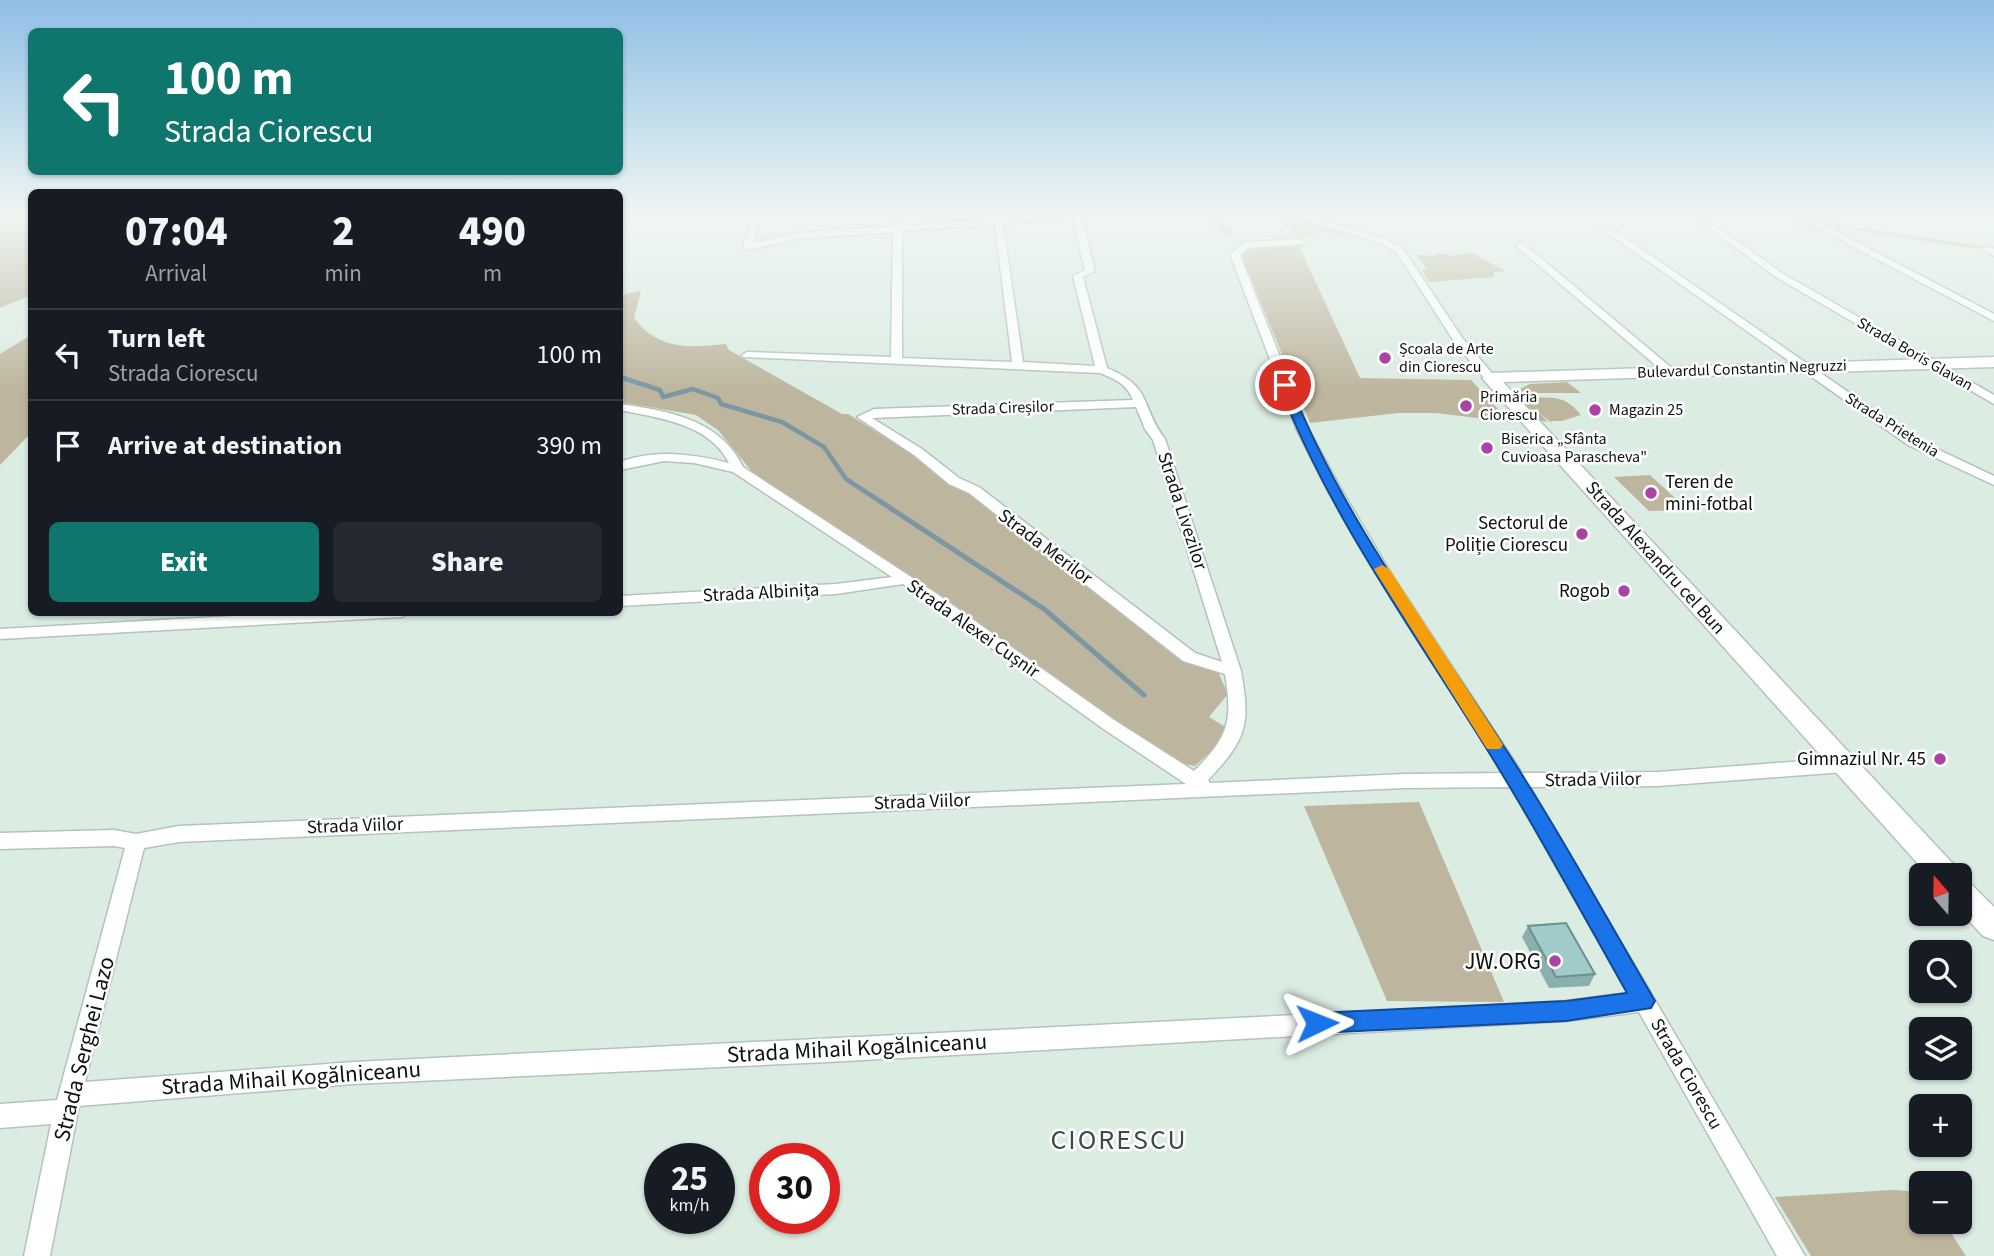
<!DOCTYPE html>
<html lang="en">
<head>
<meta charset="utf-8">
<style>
  :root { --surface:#171b24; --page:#242831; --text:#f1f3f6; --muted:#9ea1a6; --line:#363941; --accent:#0f766e }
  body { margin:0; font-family:"Source Sans 3",sans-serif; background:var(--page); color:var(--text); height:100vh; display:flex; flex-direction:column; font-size:26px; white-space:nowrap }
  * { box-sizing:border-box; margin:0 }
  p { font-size:23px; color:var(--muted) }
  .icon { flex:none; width:38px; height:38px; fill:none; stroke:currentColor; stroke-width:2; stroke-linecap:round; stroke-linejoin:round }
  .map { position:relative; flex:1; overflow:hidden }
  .panel { position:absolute; left:28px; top:189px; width:595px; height:427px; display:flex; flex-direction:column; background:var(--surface); border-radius:10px; box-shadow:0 2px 5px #0004 }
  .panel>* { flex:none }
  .hud { position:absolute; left:28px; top:28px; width:595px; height:147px; border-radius:10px; box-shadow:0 2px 5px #0004; background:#0f766e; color:#fff; overflow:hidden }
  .needle { width:46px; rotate:340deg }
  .controls { position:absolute; left:1909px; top:863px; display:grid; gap:14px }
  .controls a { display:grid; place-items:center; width:63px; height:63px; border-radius:10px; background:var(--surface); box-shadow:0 2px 5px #0004; font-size:35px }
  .speed { position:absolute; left:644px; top:1143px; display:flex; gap:14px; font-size:35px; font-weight:700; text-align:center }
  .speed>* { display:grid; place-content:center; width:91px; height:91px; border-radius:50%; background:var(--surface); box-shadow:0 2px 5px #0004; line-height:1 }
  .speed small { font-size:18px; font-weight:400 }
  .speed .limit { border:10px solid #d22; background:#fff; color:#111 }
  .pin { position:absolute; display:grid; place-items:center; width:60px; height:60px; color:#fff; margin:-30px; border:4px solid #fff; border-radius:50%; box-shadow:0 2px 7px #0007 }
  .me { position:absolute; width:77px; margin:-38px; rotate:88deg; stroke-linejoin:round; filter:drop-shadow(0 0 5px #0008) }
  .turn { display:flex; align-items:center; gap:24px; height:147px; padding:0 21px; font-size:32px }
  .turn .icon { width:91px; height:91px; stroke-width:2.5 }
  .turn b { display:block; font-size:49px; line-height:60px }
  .eta { display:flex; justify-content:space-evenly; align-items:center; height:119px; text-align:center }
  .eta b { font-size:42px; font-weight:800; line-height:49px }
  .action { display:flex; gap:14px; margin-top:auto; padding:14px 21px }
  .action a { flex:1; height:80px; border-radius:10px; background:var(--accent); color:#fff; font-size:28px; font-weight:800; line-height:80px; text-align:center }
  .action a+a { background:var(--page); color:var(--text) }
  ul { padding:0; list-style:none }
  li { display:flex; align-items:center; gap:21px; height:91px; padding:0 21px; border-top:2px solid var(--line) }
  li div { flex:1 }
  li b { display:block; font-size:26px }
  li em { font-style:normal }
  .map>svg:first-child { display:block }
  .green { fill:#beb59e }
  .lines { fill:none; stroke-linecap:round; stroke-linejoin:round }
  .stream-far1 { stroke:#7b97a3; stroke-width:4.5 }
  .stream { stroke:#7b97a3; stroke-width:5 }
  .street-casing { stroke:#b3c3b9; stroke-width:3 }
  .secondary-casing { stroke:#b3c3b9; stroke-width:3 }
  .street { fill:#fff; fill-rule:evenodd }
  .secondary { fill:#fff; fill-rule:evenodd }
  .wall { fill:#89afae }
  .building { fill:#9fccca; stroke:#6f8f8d; stroke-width:2 }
  .route { fill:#1a73e8; stroke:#114b97; stroke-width:2 }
  .slow { fill:#f59e0b }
  .poi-dot { fill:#ab43a6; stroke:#fff; stroke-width:2.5 }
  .labels { text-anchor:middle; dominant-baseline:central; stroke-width:5; stroke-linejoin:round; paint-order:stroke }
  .far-poi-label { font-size:16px; fill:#0d120f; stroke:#fff; text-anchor:start }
  .far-street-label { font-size:16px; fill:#0d120f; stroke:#fff }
  .poi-label { font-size:19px; fill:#0d120f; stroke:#fff; text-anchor:end }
  .street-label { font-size:19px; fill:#0d120f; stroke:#fff }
  .near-poi-label { font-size:23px; fill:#0d120f; stroke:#fff; text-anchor:end }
  .near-street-label { font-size:23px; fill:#0d120f; stroke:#fff }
  .near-quarter-label { font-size:28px; letter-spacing:2px; fill:#3d4b43; stroke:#fff }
</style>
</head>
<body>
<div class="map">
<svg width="1994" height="1256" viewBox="0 0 1994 1256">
  <rect width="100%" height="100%" fill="#dbece2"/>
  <g class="green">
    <polygon points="0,216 32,216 31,295 0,308"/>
    <path d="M1206,216H1287L1356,234C1334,237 1329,228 1303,236L1304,240H1292L1298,237L1275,218L1219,220L1233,235H1226L1230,242Z"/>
    <polygon points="1791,216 1814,219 1813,216 1822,216 1849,226 1994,248 1969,248 1839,228 1824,222 1810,223 1828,232 1791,223"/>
    <polygon points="1298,244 1360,378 1471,380 1510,422 1436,413 1398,413 1310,423 1240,251 1247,246"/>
    <polygon points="1471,252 1505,271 1494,272 1494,277 1429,282 1422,270 1427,269 1416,255 1434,256 1439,253 1452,256"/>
    <path d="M641,291L634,318C658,350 689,348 726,344L729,350L842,414H848L966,488L1180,660L1218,672L1228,694L1209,717L1224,726L1228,735L1195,766L1183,764L1148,745L914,579L753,473L718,430L696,415L620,402V295Z"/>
    <polygon points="31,335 31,433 0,465 0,354"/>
    <polygon points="1567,382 1581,393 1511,393 1530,384"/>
    <path d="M1520,398C1551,398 1563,393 1581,415L1562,421H1551L1552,423L1540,414L1548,422L1538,420L1518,400Z"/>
    <polygon points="1650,475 1688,510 1649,511 1614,477"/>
    <polygon points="1419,802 1504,1002 1387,1001 1304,806"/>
    <polygon points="1893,1190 1921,1192 1922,1222 1944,1222 1966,1256 1811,1256 1775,1197"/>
  </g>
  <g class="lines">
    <polyline class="stream-far1" points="620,377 660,390 663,397 693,389 718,398 721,404 782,422 824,447 846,479 875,498"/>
    <polyline class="stream" points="872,496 1044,609 1144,695"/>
    <g class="street-casing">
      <g id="street">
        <path d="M753,216H761L754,243L797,233L894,226V216H902V226L1041,216H1081L1095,271L1083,277L1107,368C1154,388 1139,404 1165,439L1241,671C1251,726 1246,740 1208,780L1210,783L1405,774L1503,773L1378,575L1328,491L1296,428L1230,254L1246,242L1302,239L1305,240V244L1248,248L1240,255L1308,428L1342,491L1392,575L1522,773L1658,772L1844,758L1850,760L1853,765L1850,770L1844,772L1658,786L1530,787L1805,1256H1777L1639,1012L1566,1021L827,1062L354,1084L79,1106L50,1256H24L51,1124L0,1128V1104L57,1100L125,848L114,846L0,849V833L114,830L136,834L179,826L1186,784L1102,728L903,584L836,594L620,606V596L836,584L892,577L733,472L694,463L664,461L620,470V462C656,449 692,454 729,463C709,423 658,418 620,410V404C668,411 720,419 743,467L937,594L1114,720L1194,771C1228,737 1233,722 1225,674L1183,661L969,493L949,484L914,455L857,417L874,409L1133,400C1127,384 1115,379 1100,373L743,357L742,355L747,352L891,357L893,232L797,239L748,250L743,247ZM1073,219L1085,270L1073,276L1095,366L1023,362L1003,224ZM995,224L1012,362L902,358V231ZM1136,407L1145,429L1153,440L1222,662L1195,653L979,487L959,478L922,449L872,418ZM1511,787L1628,993L1566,1001L1478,1006L354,1062L85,1082L144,848L179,842L1405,788Z"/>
        <polygon points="1290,216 1304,216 1380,237 1402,247 1463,339 1496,378 1494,380 1486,380 1455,343 1396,251 1374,241"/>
        <polygon points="1584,216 1594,216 1916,439 1994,476 1994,485 1908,445"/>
        <polygon points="1692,216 1702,216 1782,273 1994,395 1994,404 1776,277"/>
        <polygon points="1817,221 1994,314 1994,321 1814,226 1813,224"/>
        <polygon points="1517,243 1523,243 1674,370 1674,374 1666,374 1517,247"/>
        <polygon points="1988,246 1994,249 1994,256 1983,249"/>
        <polygon points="304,612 409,612 402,617 0,639 0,629"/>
      </g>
    </g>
    <g class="secondary-casing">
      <g id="secondary">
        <polygon points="1994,357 1994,367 1503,382 1956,867 1961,875 1928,875 1482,378 1490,373"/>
        <polygon points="1960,879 1970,883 1994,907 1994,940 1983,936 1960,911"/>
      </g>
    </g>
    <use href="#street" class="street"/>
    <use href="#secondary" class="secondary"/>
  </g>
  <polygon class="wall" points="1528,926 1595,974 1589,986 1549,988 1522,937"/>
  <polygon class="building" points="1566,923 1595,974 1556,977 1528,926"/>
  <linearGradient id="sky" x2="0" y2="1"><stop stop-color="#8fbfe6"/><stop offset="0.55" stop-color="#eff6f2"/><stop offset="1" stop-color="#eff6f2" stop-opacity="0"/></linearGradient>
  <rect width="1994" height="392" fill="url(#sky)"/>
  <path class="route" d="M1285,381L1290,385C1341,513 1426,627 1501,742C1555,824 1602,910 1651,994L1655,1001L1651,1008L1566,1021L1317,1033L1309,1030L1306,1023L1309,1016L1317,1013L1566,1001L1627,993C1578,906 1531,819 1478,735C1407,622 1327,510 1279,385Z"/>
  <polygon class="slow" points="1382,565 1389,569 1500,740 1503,745 1500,749 1487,749 1374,569"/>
  <g class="poi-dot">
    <circle cx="1385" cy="358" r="7"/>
    <circle cx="1466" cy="406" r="7"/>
    <circle cx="1595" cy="410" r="7"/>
    <circle cx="1487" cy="448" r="7"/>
    <circle cx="1651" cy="493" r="7"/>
    <circle cx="1582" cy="534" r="7"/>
    <circle cx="1624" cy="591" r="7"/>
    <circle cx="1940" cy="759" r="7"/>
    <circle cx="1555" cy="961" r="7"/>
  </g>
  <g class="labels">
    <g class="far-poi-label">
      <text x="1399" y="349">Școala de Arte<tspan x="1399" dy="18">din Ciorescu</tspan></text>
      <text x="1480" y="397">Primăria<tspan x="1480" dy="18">Ciorescu</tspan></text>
      <text x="1609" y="410">Magazin 25</text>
      <text x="1501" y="439">Biserica „Sfânta<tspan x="1501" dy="18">Cuvioasa Parascheva"</tspan></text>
    </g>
    <g class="far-street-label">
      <text transform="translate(1915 354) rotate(30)">Strada Boris Glavan</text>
      <text transform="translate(1742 369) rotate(-2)">Bulevardul Constantin Negruzzi</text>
      <text transform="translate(1003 408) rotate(-2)">Strada Cireșilor</text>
      <text transform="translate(1892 425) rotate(32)">Strada Prietenia</text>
    </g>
    <g class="poi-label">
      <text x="1665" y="482" text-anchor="start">Teren de<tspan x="1665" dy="22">mini-fotbal</tspan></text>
      <text x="1568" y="523">Sectorul de<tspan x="1568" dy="22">Poliție Ciorescu</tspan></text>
      <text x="1610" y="591">Rogob</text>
      <text x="1926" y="759">Gimnaziul Nr. 45</text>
    </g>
    <g class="street-label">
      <text transform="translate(1182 511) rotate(72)">Strada Livezilor</text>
      <text transform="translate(1045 547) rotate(37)">Strada Merilor</text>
      <text transform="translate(1655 558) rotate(48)">Strada Alexandru cel Bun</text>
      <text transform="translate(761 593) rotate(-3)">Strada Albinița</text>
      <text transform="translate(973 629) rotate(35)">Strada Alexei Cușnir</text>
      <text transform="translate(1593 780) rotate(-1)">Strada Viilor</text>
      <text transform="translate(922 802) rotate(-2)">Strada Viilor</text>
      <text transform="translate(355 826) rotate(-2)">Strada Viilor</text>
      <text transform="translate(1686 1074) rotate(60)">Strada Ciorescu</text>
    </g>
    <g class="near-poi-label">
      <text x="1541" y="961">JW.ORG</text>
    </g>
    <g class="near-street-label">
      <text transform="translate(857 1048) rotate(-3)">Strada Mihail Kogălniceanu</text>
      <text transform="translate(84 1049) rotate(-76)">Strada Serghei Lazo</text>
      <text transform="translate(291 1078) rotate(-4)">Strada Mihail Kogălniceanu</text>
    </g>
    <g class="near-quarter-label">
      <text x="1119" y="1140">CIORESCU</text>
    </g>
  </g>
</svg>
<div class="controls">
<a><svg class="needle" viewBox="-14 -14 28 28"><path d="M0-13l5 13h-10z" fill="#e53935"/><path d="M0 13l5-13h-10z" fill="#9ea1a6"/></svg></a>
<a><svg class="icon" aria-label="search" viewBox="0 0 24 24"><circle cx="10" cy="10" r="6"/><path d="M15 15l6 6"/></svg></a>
<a><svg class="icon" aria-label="layers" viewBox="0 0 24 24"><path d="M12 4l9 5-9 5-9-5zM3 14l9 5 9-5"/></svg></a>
<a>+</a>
<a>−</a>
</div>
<div class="speed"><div>25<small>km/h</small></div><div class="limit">30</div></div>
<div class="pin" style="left:1285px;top:385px;background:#d93025"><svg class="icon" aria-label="arrive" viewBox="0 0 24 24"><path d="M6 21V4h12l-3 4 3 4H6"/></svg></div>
<svg class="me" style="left:1317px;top:1023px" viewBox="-20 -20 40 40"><path d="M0-17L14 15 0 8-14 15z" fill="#1a73e8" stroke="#fff" stroke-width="4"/></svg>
<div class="hud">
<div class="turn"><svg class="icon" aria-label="left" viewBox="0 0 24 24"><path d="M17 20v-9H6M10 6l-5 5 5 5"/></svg><div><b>100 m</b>Strada Ciorescu</div></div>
</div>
<section class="panel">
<div class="eta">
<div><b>07:04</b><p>Arrival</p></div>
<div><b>2</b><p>min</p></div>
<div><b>490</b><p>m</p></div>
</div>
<ul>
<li><svg class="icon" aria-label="left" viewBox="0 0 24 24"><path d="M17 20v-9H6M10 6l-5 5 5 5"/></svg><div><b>Turn left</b><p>Strada Ciorescu</p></div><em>100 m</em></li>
<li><svg class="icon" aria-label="arrive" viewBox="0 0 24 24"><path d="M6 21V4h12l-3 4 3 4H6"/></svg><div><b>Arrive at destination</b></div><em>390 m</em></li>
</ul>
<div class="action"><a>Exit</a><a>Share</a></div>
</section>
</div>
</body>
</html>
